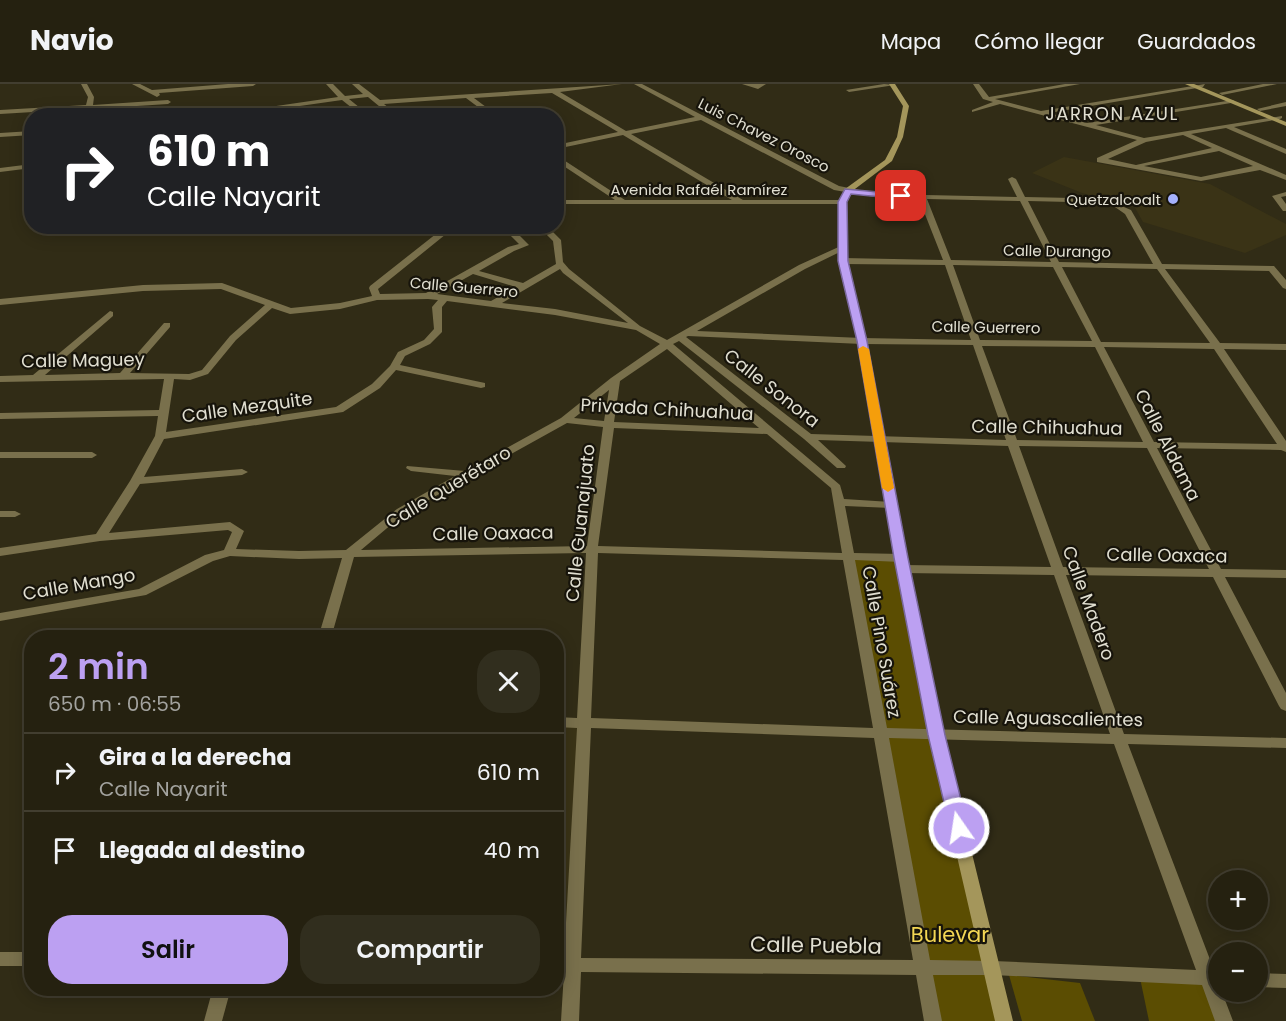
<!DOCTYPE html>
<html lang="es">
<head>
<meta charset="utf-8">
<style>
  :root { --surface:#252110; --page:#312e1e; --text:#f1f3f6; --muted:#a3a39f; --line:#423e30; --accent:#bca0f2 }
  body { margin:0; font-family:Poppins,sans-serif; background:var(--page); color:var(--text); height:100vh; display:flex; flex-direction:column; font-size:22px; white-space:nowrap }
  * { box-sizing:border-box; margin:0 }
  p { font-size:20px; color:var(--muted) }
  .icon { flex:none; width:33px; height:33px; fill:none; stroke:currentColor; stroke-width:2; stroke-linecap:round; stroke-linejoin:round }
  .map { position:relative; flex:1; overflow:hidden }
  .drawer { position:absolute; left:24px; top:546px; width:540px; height:366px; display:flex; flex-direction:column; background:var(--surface); border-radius:24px; box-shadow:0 3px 15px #0003,0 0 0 2px var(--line) }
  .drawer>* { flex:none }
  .banner { position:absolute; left:24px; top:24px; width:540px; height:126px; border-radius:24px; box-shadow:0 3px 15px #0003,0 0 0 2px var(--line); background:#202124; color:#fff; overflow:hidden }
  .fabs { position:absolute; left:1208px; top:786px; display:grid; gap:12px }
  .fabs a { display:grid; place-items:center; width:60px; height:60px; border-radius:50%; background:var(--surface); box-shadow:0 3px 15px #0003,0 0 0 2px var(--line); font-size:30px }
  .pin { position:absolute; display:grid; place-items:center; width:51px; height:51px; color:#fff; margin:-26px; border-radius:12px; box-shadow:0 3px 9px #0006 }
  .me { position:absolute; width:66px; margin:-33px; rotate:347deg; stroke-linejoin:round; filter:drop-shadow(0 0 4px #0008) }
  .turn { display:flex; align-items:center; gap:21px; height:126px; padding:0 24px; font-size:27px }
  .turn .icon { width:78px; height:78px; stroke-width:2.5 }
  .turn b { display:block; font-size:42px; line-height:51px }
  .round { display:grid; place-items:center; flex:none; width:63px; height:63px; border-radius:24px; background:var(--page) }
  .overview { display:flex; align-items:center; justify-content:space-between; height:102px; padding:0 24px }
  h1 { font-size:36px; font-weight:600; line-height:45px; color:var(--accent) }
  .button { display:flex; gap:12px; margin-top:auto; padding:12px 24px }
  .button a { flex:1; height:69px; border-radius:24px; background:var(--accent); color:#111; font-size:24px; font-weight:600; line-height:69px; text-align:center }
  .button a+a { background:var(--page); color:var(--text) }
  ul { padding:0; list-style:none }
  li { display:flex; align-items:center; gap:18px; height:78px; padding:0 24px; border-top:2px solid var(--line) }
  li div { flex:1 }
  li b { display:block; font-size:22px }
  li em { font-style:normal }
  header { display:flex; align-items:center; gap:36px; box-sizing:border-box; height:84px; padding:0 30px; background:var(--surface); border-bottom:2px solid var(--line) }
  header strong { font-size:28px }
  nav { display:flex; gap:33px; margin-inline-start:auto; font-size:21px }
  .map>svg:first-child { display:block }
  .built { fill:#3a3316 }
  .green { fill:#5b4d02 }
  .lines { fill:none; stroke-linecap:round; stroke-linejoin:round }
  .street { fill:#79704c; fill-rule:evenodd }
  .secondary { fill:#a4965b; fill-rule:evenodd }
  .route { fill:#bca0f2; stroke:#7a689d; stroke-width:1.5 }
  .slow { fill:#f59e0b }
  .poi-dot { fill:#a5b1fc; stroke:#17140b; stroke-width:2 }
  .labels { text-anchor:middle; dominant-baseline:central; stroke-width:4.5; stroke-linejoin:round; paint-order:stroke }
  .far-street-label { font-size:15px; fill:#e1dfd1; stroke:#17140b }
  .far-poi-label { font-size:15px; fill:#e1dfd1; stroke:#17140b; text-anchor:end }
  .far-quarter-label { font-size:18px; letter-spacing:1.5px; fill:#e1dfd1; stroke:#17140b }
  .street-label { font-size:18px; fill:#e1dfd1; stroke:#17140b }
  .near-park-label { font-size:21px; fill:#f3d654; stroke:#17140b }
  .near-street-label { font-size:21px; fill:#e1dfd1; stroke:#17140b }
</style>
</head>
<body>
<header>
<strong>Navio</strong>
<nav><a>Mapa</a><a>Cómo llegar</a><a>Guardados</a></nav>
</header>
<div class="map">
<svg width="1286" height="937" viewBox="0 0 1286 937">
  <rect width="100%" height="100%" fill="#312c16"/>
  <g class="built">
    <polygon points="1064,73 1210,100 1286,140 1286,151 1245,169 1143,138 1134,122 1082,109 1032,89"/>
    <polygon points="557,638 584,638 572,881 557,881"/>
  </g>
  <g class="green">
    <polygon points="849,473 901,474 1004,937 933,937"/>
    <polygon points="1009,891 1080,899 1095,937 1022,937"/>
    <polygon points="1140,894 1210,899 1216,937 1149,937"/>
  </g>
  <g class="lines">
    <g class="street">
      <polygon points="81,0 87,0 94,13 93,21 168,16 171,18 168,20 90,25 85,32 78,32 83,25 0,30 0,26 86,21 88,13"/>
      <polygon points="132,0 140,0 152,6 228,0 256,0 253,2 159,9 160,11 157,13"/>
      <path d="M326,0H333L345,12L363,10L352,0H359L380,16L622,0L560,8L626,47L695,33L634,0H642L839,102L880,110L1017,113L1008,95L1012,93L1016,95L1025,113L1073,114V118H1070L1028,117L1059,178L1153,180L1125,130L1115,123L1119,121L1131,126L1162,180L1274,182L1286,196V205L1283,204L1269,187L1165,185L1220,259L1286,260V266L1224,265L1286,357V368L1281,366L1157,364L1221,485L1286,486V494L1225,493L1286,609V627L1281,625L1279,622L1213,493L1066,491L1124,650L1286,654V664L1128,660L1214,886L1218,887V908H1222L1233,937H1215L1202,901L993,891H933L942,937H924L916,891L581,888L579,937H561L564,888H556V874H564L577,644L556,643V633L577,634L586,469L354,473L331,554H318L342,474L299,475L230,472L213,477L146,511L0,537V529L139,505L205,471L224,466L232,448L228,446L100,457L0,472V464L96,450L130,397L155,352L158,332L0,335V329L159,326L164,295L0,298V292L33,291L110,227L113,228V232L45,291L120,289L164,239H170V243L130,289L189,290L202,286L230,252L265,221L221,205L143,207L0,221V215L143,201L222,199L291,224L340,219L372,212L369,204L370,202L446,142H456L378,205L380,210L426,209L508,163L519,160L501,142H510L529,161L514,167L479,187L523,199L556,180L553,157L538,142H547L561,156L563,178L569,185L640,242L667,256L799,181L843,161H846V165L805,185L697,247L862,254L971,256L945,181L843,180L839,177L843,174L943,176L919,115L880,114L834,106L701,36L631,50L743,116H842L846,118L842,120H556V116H615L556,77V71L625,116H732L623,51L556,65V61L618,48L552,9L474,14L498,32H490L466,14L384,20L399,32H391L368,13L349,15L370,32H362L342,16L229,32H207L338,13ZM927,115L1020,117L1051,178L951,176ZM953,181L1053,183L1092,257L980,256ZM1062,183L1157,185L1210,259L1101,258ZM560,185L563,189L628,239L555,225L502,219ZM473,190L516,203L491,217L437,210ZM428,215L438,216L432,223L434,245L424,256L398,268L390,282L372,300L336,323L166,348L174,295L190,296L208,290L236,256L272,224L290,230L340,225L377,216ZM447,217L555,231L636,246L660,260L611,294L561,334L465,387L407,382L406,384L411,387L455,392L397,425L346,466L299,467L236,465L244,447L230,438L109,449L140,400L242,391L248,388L242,385L144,393L164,355L343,328L380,304L396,286L481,304L485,303V299L400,281L405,272L430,260L442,248V223ZM688,252L862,260L973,261L1006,356L811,350L686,253ZM679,257L804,355L837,384H845L846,382L818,356L1008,362L1051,483L903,481L897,485L903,489L1054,491L1110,650L887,644L855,476L901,478L907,474L901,470L854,469L845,422L891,424L897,421L891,418L844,415L840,401L673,260ZM982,262L1095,263L1143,358L1017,356ZM1104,263L1214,265L1277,360L1154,358ZM667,265L759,344L614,338L620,297ZM609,306L604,337L574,334ZM567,339L603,343L587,462L361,466L405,429ZM614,344L767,350L831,404L842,469L598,462ZM1019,362L1147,364L1209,485L1063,483ZM598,469L843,476L873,644L591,634ZM591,644L874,654L913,876L581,874ZM889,654L1114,660L1196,886L993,877L930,876Z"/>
      <polygon points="742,0 766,0 758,5"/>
      <polygon points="884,0 895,1 849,8 846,6"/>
      <path d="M973,0H979L989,13L1065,0H1080L995,15L1041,27L1205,0L1203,3L1049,29L1087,39L1233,16L1234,17L1231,19L1096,41L1144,54L1282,32V34L1280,35L1234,43L1286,65V70L1226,44L1191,50L1286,91V96L1260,86L1201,97L1097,78V74L1137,56L1000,20L972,28V26L993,18L983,15ZM1183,51L1212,64L1136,81L1108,75L1146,58ZM1219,67L1253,82L1201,93L1144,82Z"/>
      <polygon points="1263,0 1277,0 1222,11 1219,9"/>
      <polygon points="1286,18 1286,22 1260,27 1257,25"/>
      <polygon points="32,47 32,51 0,53 0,49"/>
      <polygon points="32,80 32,84 0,88 0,84"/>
      <polygon points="1286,108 1286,112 1281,113 1286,120 1286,127 1283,127 1272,112"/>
      <polygon points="0,368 92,368 97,371 92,374 0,374"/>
      <polygon points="0,427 15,427 21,430 15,433 0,433"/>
      <rect x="0" y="868" width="32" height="14"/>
      <polygon points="1257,889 1286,890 1286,904 1257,903"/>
      <polygon points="213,904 231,904 222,937 204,937"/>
    </g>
    <g class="secondary">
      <polygon points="889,0 895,0 909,22 903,53 892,77 851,108 846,118 847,177 867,257 907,474 943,651 1013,937 995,937 929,651 895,474 857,257 839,177 838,118 845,105 885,76 897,53 903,22"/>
      <polygon points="1185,0 1194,0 1286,38 1286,42"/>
    </g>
  </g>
  <polygon class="route" points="845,105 901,110 906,112 901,115 851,110 847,118 848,177 867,257 908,474 945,651 968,744 965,749 959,751 953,749 950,744 928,651 894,474 857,257 838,177 838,118"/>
  <polygon class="slow" points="863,262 869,265 894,404 888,408 882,404 858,265"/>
  <circle class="poi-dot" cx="1173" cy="115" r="6"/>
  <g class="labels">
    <g class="far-street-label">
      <text transform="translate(764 51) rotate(27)">Luis Chavez Orosco</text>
      <text x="699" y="105">Avenida Rafaél Ramírez</text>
      <text transform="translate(1057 167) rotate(1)">Calle Durango</text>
      <text transform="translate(464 203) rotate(5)">Calle Guerrero</text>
      <text transform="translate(986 243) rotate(1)">Calle Guerrero</text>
    </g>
    <g class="far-poi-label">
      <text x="1161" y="115">Quetzalcoalt</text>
    </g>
    <g class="far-quarter-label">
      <text x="1112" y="29">JARRON AZUL</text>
    </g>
    <g class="street-label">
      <text transform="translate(83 276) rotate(-1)">Calle Maguey</text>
      <text transform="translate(772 304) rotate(38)">Calle Sonora</text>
      <text transform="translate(247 323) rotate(-8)">Calle Mezquite</text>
      <text transform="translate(667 325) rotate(3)">Privada Chihuahua</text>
      <text transform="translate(1047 343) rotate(1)">Calle Chihuahua</text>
      <text transform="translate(1168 361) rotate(63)">Calle Aldama</text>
      <text transform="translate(448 403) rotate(-31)">Calle Querétaro</text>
      <text transform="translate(580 439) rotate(-84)">Calle Guanajuato</text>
      <text transform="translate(493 449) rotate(-1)">Calle Oaxaca</text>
      <text transform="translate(1167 471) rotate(1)">Calle Oaxaca</text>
      <text transform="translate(79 500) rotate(-10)">Calle Mango</text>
      <text transform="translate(1089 519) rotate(70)">Calle Madero</text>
      <text transform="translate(882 558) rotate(80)">Calle Pino Suárez</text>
      <text transform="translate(1048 634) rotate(1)">Calle Aguascalientes</text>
    </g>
    <g class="near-park-label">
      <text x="950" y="850">Bulevar</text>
    </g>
    <g class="near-street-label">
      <text transform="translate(816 861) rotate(1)">Calle Puebla</text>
    </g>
  </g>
</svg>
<div class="fabs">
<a>+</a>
<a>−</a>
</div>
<div class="pin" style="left:901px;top:112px;background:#d93025"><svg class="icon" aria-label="arrive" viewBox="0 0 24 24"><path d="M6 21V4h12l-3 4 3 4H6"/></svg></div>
<svg class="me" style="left:959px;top:744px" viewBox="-20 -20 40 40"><circle r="17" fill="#bca0f2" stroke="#fff" stroke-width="3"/><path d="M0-11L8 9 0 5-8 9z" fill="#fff"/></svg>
<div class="banner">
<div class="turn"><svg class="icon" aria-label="right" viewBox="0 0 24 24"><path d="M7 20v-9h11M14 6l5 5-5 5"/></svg><div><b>610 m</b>Calle Nayarit</div></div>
</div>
<section class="drawer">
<div class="overview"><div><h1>2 min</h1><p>650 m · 06:55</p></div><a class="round"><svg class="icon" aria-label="close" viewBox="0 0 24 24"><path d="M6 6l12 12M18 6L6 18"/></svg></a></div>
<ul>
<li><svg class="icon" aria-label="right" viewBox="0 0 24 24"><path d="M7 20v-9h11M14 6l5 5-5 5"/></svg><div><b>Gira a la derecha</b><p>Calle Nayarit</p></div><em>610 m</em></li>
<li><svg class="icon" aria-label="arrive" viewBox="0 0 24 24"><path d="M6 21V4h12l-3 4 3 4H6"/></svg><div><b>Llegada al destino</b></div><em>40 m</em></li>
</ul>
<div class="button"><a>Salir</a><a>Compartir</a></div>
</section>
</div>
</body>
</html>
